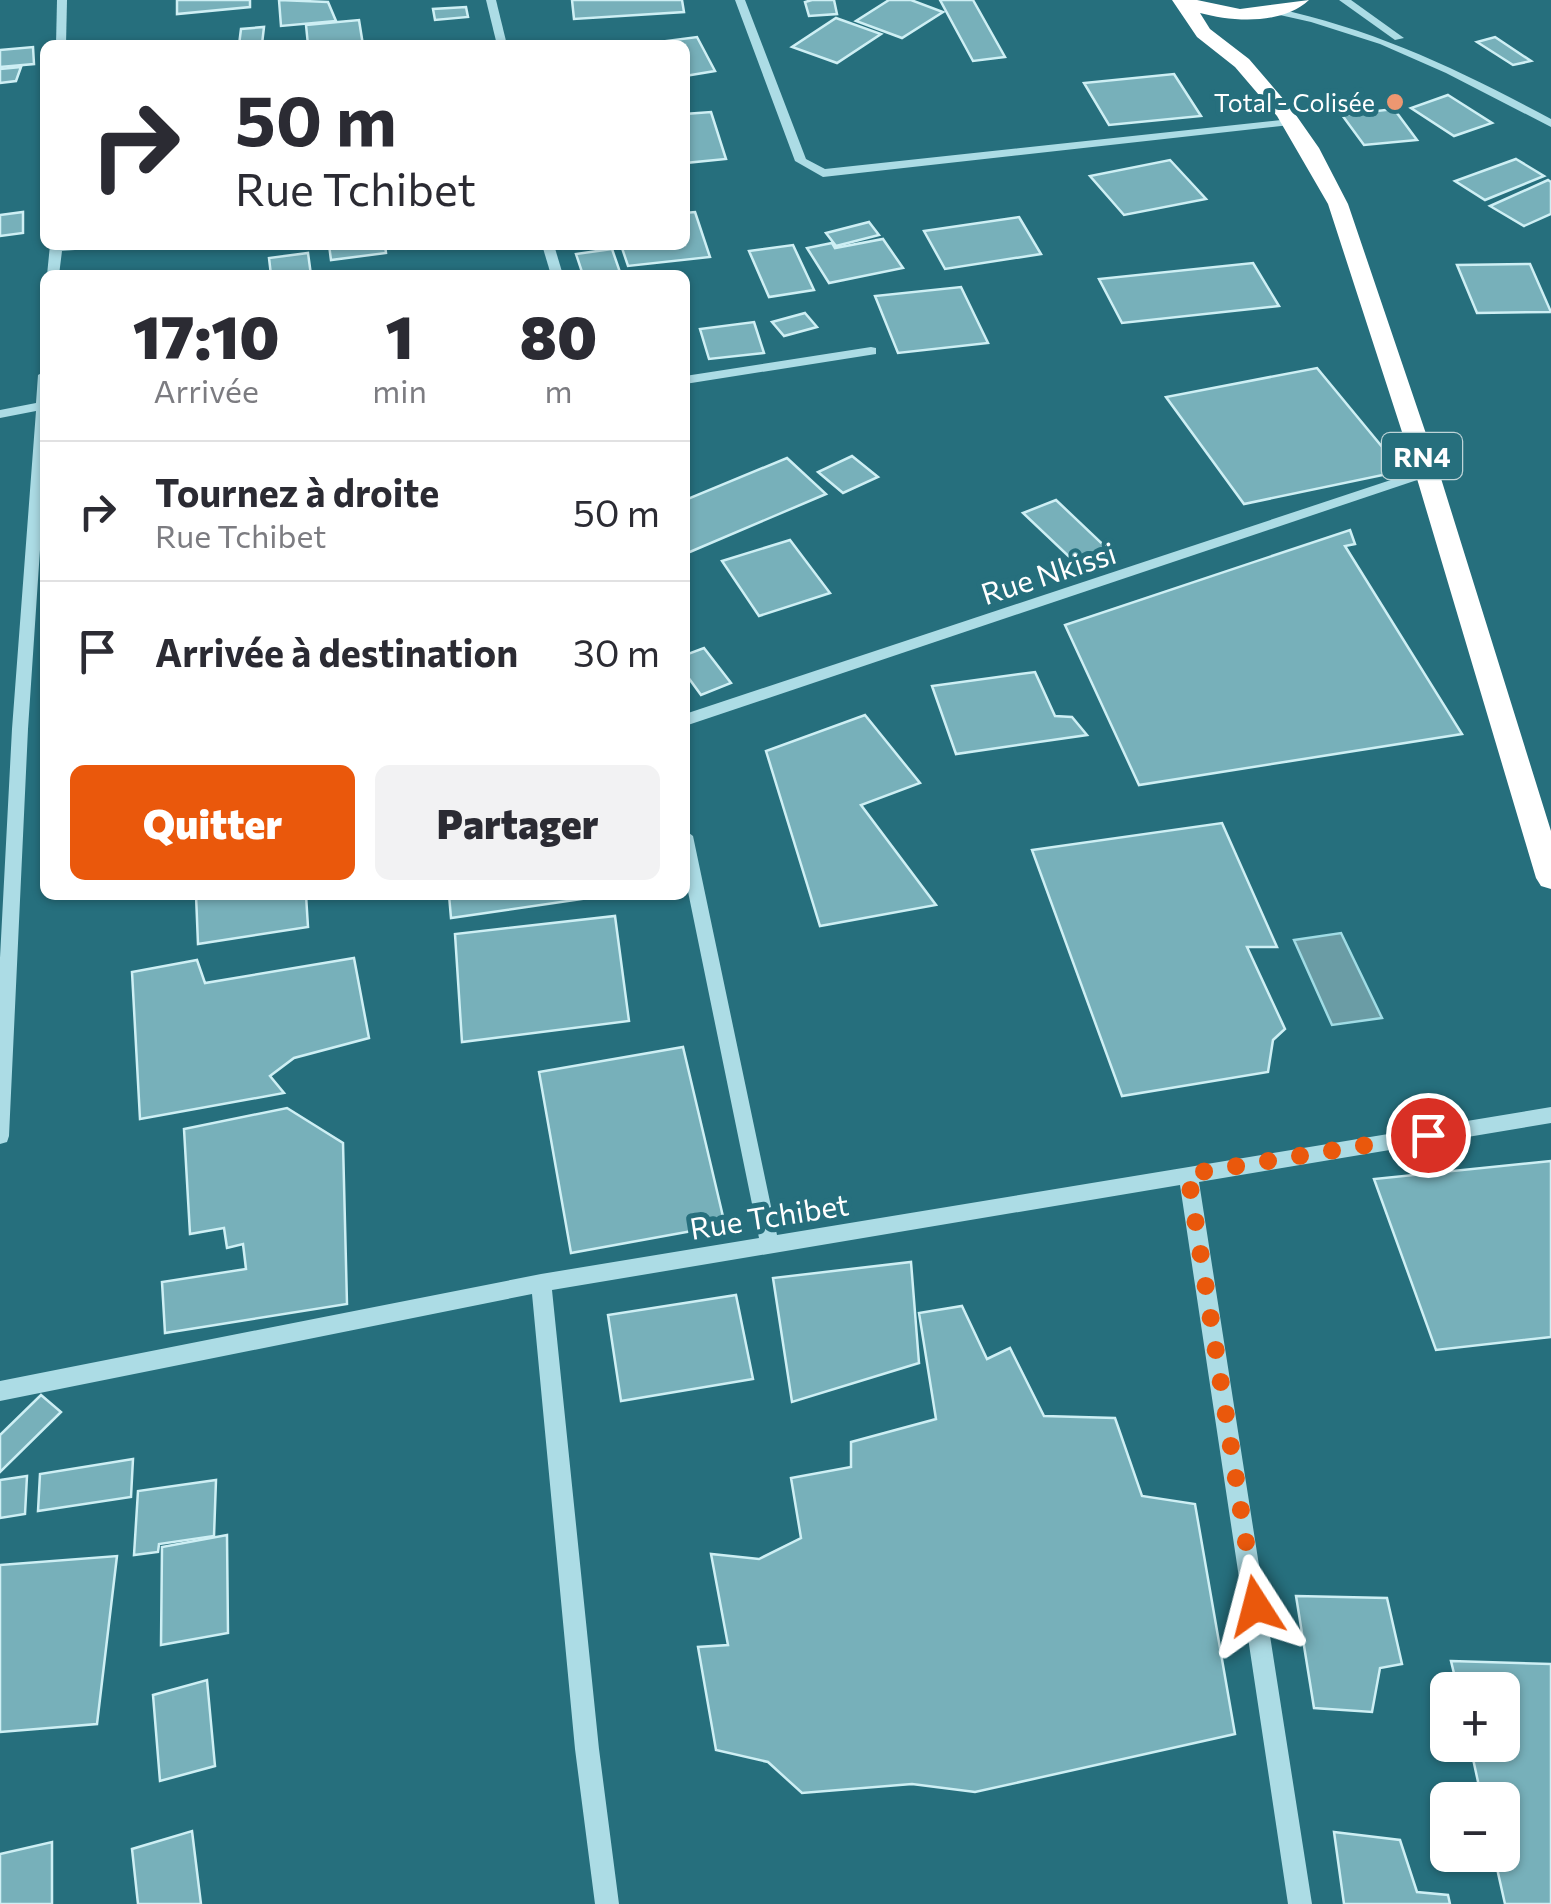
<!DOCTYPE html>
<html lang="fr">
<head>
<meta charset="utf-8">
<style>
  :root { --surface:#fff; --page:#f2f2f3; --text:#2b2b33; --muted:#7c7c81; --line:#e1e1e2; --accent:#ea580c }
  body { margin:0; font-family:Commissioner,sans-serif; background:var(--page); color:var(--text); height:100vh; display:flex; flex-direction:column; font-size:38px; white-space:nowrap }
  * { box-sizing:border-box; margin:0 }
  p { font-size:32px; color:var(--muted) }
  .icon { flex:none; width:55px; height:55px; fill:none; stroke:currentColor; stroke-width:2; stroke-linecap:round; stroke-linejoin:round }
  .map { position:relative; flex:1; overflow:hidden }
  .drawer { position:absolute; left:40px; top:270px; width:650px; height:630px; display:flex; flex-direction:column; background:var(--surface); border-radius:15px; box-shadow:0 2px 8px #0004 }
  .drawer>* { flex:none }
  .hud { position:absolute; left:40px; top:40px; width:650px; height:210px; border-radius:15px; box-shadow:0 2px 8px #0004; background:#fff; color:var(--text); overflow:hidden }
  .fabs { position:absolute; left:1430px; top:1672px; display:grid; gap:20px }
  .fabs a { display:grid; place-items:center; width:90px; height:90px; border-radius:15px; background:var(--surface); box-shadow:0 2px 8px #0004; font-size:50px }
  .pin { position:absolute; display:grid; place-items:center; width:85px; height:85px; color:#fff; margin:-42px; border:5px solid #fff; border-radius:50%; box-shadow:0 2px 10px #0007 }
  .me { position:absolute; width:110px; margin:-55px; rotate:351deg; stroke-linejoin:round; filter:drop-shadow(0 0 8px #0008) }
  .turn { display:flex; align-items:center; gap:35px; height:210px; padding:0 30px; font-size:45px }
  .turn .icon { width:130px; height:130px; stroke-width:2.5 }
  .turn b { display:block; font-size:70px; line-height:85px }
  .eta { display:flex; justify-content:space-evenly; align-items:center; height:170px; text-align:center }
  .eta b { font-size:60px; font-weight:800; line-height:70px }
  .cta { display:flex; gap:20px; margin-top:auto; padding:20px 30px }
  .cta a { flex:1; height:115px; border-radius:15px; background:var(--accent); color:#fff; font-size:40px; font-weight:800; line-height:115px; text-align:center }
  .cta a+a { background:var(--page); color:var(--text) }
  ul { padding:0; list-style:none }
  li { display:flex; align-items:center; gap:30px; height:140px; padding:0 30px; border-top:2px solid var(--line) }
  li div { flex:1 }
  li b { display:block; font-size:38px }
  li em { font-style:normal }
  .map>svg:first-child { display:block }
  .water { fill:#6a9ca5; stroke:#a0dce5; stroke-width:2.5 }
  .building { fill:#77b0ba; stroke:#ceeff4; stroke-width:2.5 }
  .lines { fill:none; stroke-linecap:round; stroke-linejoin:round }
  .minor { fill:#acdce5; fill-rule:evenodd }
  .highway { fill:#fff; fill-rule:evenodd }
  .route { stroke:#ea580c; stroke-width:18; stroke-dasharray:0 32.4 }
  .poi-dot { fill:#ed9771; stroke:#266f7d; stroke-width:4 }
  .labels { text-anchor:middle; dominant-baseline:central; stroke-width:10; stroke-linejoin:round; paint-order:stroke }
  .far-poi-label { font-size:25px; fill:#fff; stroke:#266f7d; text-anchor:end }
  .shield { fill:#266f7d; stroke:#bed4d8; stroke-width:2.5 }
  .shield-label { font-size:28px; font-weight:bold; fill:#fff }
  .street-label { font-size:30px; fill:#fff; stroke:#266f7d }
</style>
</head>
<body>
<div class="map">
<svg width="1551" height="1904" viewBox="0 0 1551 1904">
  <rect width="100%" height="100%" fill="#266f7d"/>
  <polygon class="water" points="1341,933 1382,1018 1332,1025 1294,940"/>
  <g class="building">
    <polygon points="177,0 250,0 250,7 177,14"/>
    <polygon points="279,0 328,2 336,21 281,26"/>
    <polygon points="572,0 682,0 684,12 574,19"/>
    <polygon points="812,0 834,0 837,14 809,16 805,2"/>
    <polygon points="889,0 911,0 943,12 902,38 856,21"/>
    <polygon points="940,0 973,0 1005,57 973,61"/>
    <polygon points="466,7 468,17 435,20 433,9"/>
    <polygon points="836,18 881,34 837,63 792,47"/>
    <polygon points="359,20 363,45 308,45 306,25"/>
    <polygon points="264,27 262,44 239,45 241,29"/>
    <polygon points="697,37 715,71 685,76 685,45 636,45"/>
    <polygon points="1495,37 1531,61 1513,65 1477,42"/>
    <polygon points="33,47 34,64 0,67 0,50"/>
    <polygon points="21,67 16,81 0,83 0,69"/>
    <polygon points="1174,74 1201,116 1109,125 1084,83"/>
    <polygon points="1448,95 1492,123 1454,136 1411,108"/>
    <polygon points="1394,109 1417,140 1364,145 1342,115"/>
    <polygon points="711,112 726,159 685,163 685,114"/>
    <polygon points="1516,159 1544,176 1485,200 1455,181"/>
    <polygon points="1170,160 1206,199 1124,215 1090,176"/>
    <polygon points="1548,180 1551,182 1551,214 1524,226 1490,206"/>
    <polygon points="23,212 23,233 0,236 0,215"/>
    <polygon points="695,212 710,257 628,266 621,245 685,245 685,213"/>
    <polygon points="1019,217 1041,254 945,269 924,231"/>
    <polygon points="869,222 879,235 836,246 826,233"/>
    <polygon points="883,239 903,268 829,283 807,248 832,243 835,248"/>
    <polygon points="329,245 385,245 386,253 331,260"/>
    <polygon points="793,245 814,290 769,297 749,251"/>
    <polygon points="612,249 621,275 583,275 576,254"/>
    <polygon points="308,253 311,275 271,275 269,258"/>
    <polygon points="1253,263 1279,306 1122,323 1099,279"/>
    <polygon points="1530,264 1551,312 1477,313 1457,265"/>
    <polygon points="961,287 988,343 898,353 875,296"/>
    <polygon points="805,313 817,327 784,336 772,322"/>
    <polygon points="754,322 764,353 709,359 700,329"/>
    <polygon points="1317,368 1402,471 1244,504 1166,397"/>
    <polygon points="852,456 878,477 843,493 818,472"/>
    <polygon points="787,458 826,494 685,554 685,500"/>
    <polygon points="1056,500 1113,554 1081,568 1023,513"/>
    <polygon points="1350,530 1355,544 1345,546 1462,734 1139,785 1065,625"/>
    <polygon points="790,540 830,593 759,616 722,561"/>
    <polygon points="704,648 731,683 701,695 685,673 685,655"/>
    <polygon points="1035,672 1055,716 1072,717 1087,735 956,754 932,686"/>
    <polygon points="865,715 920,783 861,805 936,905 820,926 766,751"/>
    <polygon points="1222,823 1277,947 1247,947 1285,1029 1273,1040 1268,1072 1122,1096 1032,850"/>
    <polygon points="196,895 306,895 308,927 198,944"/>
    <polygon points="449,895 609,895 451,918"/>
    <polygon points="615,916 629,1021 462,1042 455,934"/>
    <polygon points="354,958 369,1038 294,1058 270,1076 284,1093 140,1119 132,972 197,960 205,983"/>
    <polygon points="683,1047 725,1225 571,1253 539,1072"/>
    <polygon points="287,1108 343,1143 347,1304 165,1333 162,1282 246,1269 243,1244 227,1248 224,1228 190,1234 184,1129"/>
    <polygon points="1551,1161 1551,1337 1436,1350 1374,1179"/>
    <polygon points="911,1262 919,1363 792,1402 773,1278"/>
    <polygon points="736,1295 753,1379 621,1401 608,1315"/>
    <polygon points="962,1306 987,1359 1010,1348 1044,1416 1115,1418 1142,1496 1195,1504 1235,1734 975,1792 912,1784 802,1793 768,1762 716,1750 698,1647 728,1645 711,1554 759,1559 801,1538 791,1478 851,1467 851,1442 936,1419 919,1313"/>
    <polygon points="41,1395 61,1412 0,1472 0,1435"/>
    <polygon points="133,1459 131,1497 38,1511 40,1474"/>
    <polygon points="27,1476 25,1514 0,1518 0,1480"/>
    <polygon points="216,1480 214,1536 159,1544 158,1552 134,1555 138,1491"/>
    <polygon points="227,1535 228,1633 161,1645 162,1547"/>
    <polygon points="117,1556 97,1724 0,1732 0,1565"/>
    <polygon points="1296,1596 1387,1598 1402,1664 1380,1668 1372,1712 1314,1708"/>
    <polygon points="1451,1661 1551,1664 1551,1904 1505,1904 1494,1855 1502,1855 1502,1800 1482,1800 1470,1745 1502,1745 1502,1690 1458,1690"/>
    <polygon points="207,1680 215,1766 160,1781 153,1695"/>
    <polygon points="192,1831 201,1904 138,1904 132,1849"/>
    <polygon points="1334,1832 1400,1840 1417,1892 1448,1895 1450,1904 1344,1904"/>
    <polygon points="52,1842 52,1904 0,1904 0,1854"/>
  </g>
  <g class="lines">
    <g class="minor">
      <polygon points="57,0 67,0 66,45 56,45"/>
      <polygon points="486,0 496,0 507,45 497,45"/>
      <polygon points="735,0 745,0 806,159 825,169 1290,119 1296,122 1290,125 823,177 795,161"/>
      <polygon points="1339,0 1351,0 1404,38 1395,40"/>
      <path d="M1275,8C1376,30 1460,70 1551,119V127L1446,73L1380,44L1311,22L1271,13L1270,11Z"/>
      <polygon points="50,245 94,245 88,249 62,251 59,275 47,275"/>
      <polygon points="542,245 554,245 563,275 551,275"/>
      <polygon points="871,347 876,348 876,354 685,384 685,376"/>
      <polygon points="45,371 45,475 28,729 9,1136 7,1142 0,1144 0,958 12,729 36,411 0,418 0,410 36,403 38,375"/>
      <polygon points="1427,468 1432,469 1432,475 685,726 685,714"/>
      <polygon points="685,830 693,836 777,1235 1551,1107 1551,1123 1199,1182 1312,1904 1288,1904 1180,1185 552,1290 599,1749 619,1904 595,1904 575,1749 532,1294 0,1401 0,1381 541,1274 759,1238 685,877"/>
    </g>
    <path class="highway" d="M1172,0H1197L1240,9L1309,0C1282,25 1233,22 1200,13L1210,29L1249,59L1291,108L1319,148L1348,204L1439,472L1551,831V889L1541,886L1536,878L1415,472L1328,204L1277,116L1235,67L1197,37Z"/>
  </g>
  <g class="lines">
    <polyline class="route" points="1256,1606 1188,1174 1428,1135"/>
  </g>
  <circle class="poi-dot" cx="1395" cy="102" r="10"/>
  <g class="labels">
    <g class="far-poi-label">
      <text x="1375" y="102">Total - Colisée</text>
    </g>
    <rect class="shield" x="1382" y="433" width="80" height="46" rx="8"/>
    <g class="shield-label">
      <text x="1422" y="456">RN4</text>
    </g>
    <g class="street-label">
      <text transform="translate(1048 572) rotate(-18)">Rue Nkissi</text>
      <text transform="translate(769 1215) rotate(-9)">Rue Tchibet</text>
    </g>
  </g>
</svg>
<div class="fabs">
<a>+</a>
<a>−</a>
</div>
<div class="pin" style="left:1428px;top:1135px;background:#d93025"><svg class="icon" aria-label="arrive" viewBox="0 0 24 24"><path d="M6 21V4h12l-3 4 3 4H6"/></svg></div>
<svg class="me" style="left:1256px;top:1606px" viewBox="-20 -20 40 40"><path d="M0-17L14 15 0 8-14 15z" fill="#ea580c" stroke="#fff" stroke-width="4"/></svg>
<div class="hud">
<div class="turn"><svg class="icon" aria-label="right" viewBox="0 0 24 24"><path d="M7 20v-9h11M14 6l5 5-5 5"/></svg><div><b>50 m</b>Rue Tchibet</div></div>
</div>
<section class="drawer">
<div class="eta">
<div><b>17:10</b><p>Arrivée</p></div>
<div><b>1</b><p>min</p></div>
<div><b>80</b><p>m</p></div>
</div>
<ul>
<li><svg class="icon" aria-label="right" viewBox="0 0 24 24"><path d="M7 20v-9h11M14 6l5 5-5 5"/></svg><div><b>Tournez à droite</b><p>Rue Tchibet</p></div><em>50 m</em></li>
<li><svg class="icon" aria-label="arrive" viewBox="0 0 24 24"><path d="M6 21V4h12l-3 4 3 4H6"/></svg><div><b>Arrivée à destination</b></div><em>30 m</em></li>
</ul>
<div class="cta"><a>Quitter</a><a>Partager</a></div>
</section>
</div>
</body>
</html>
